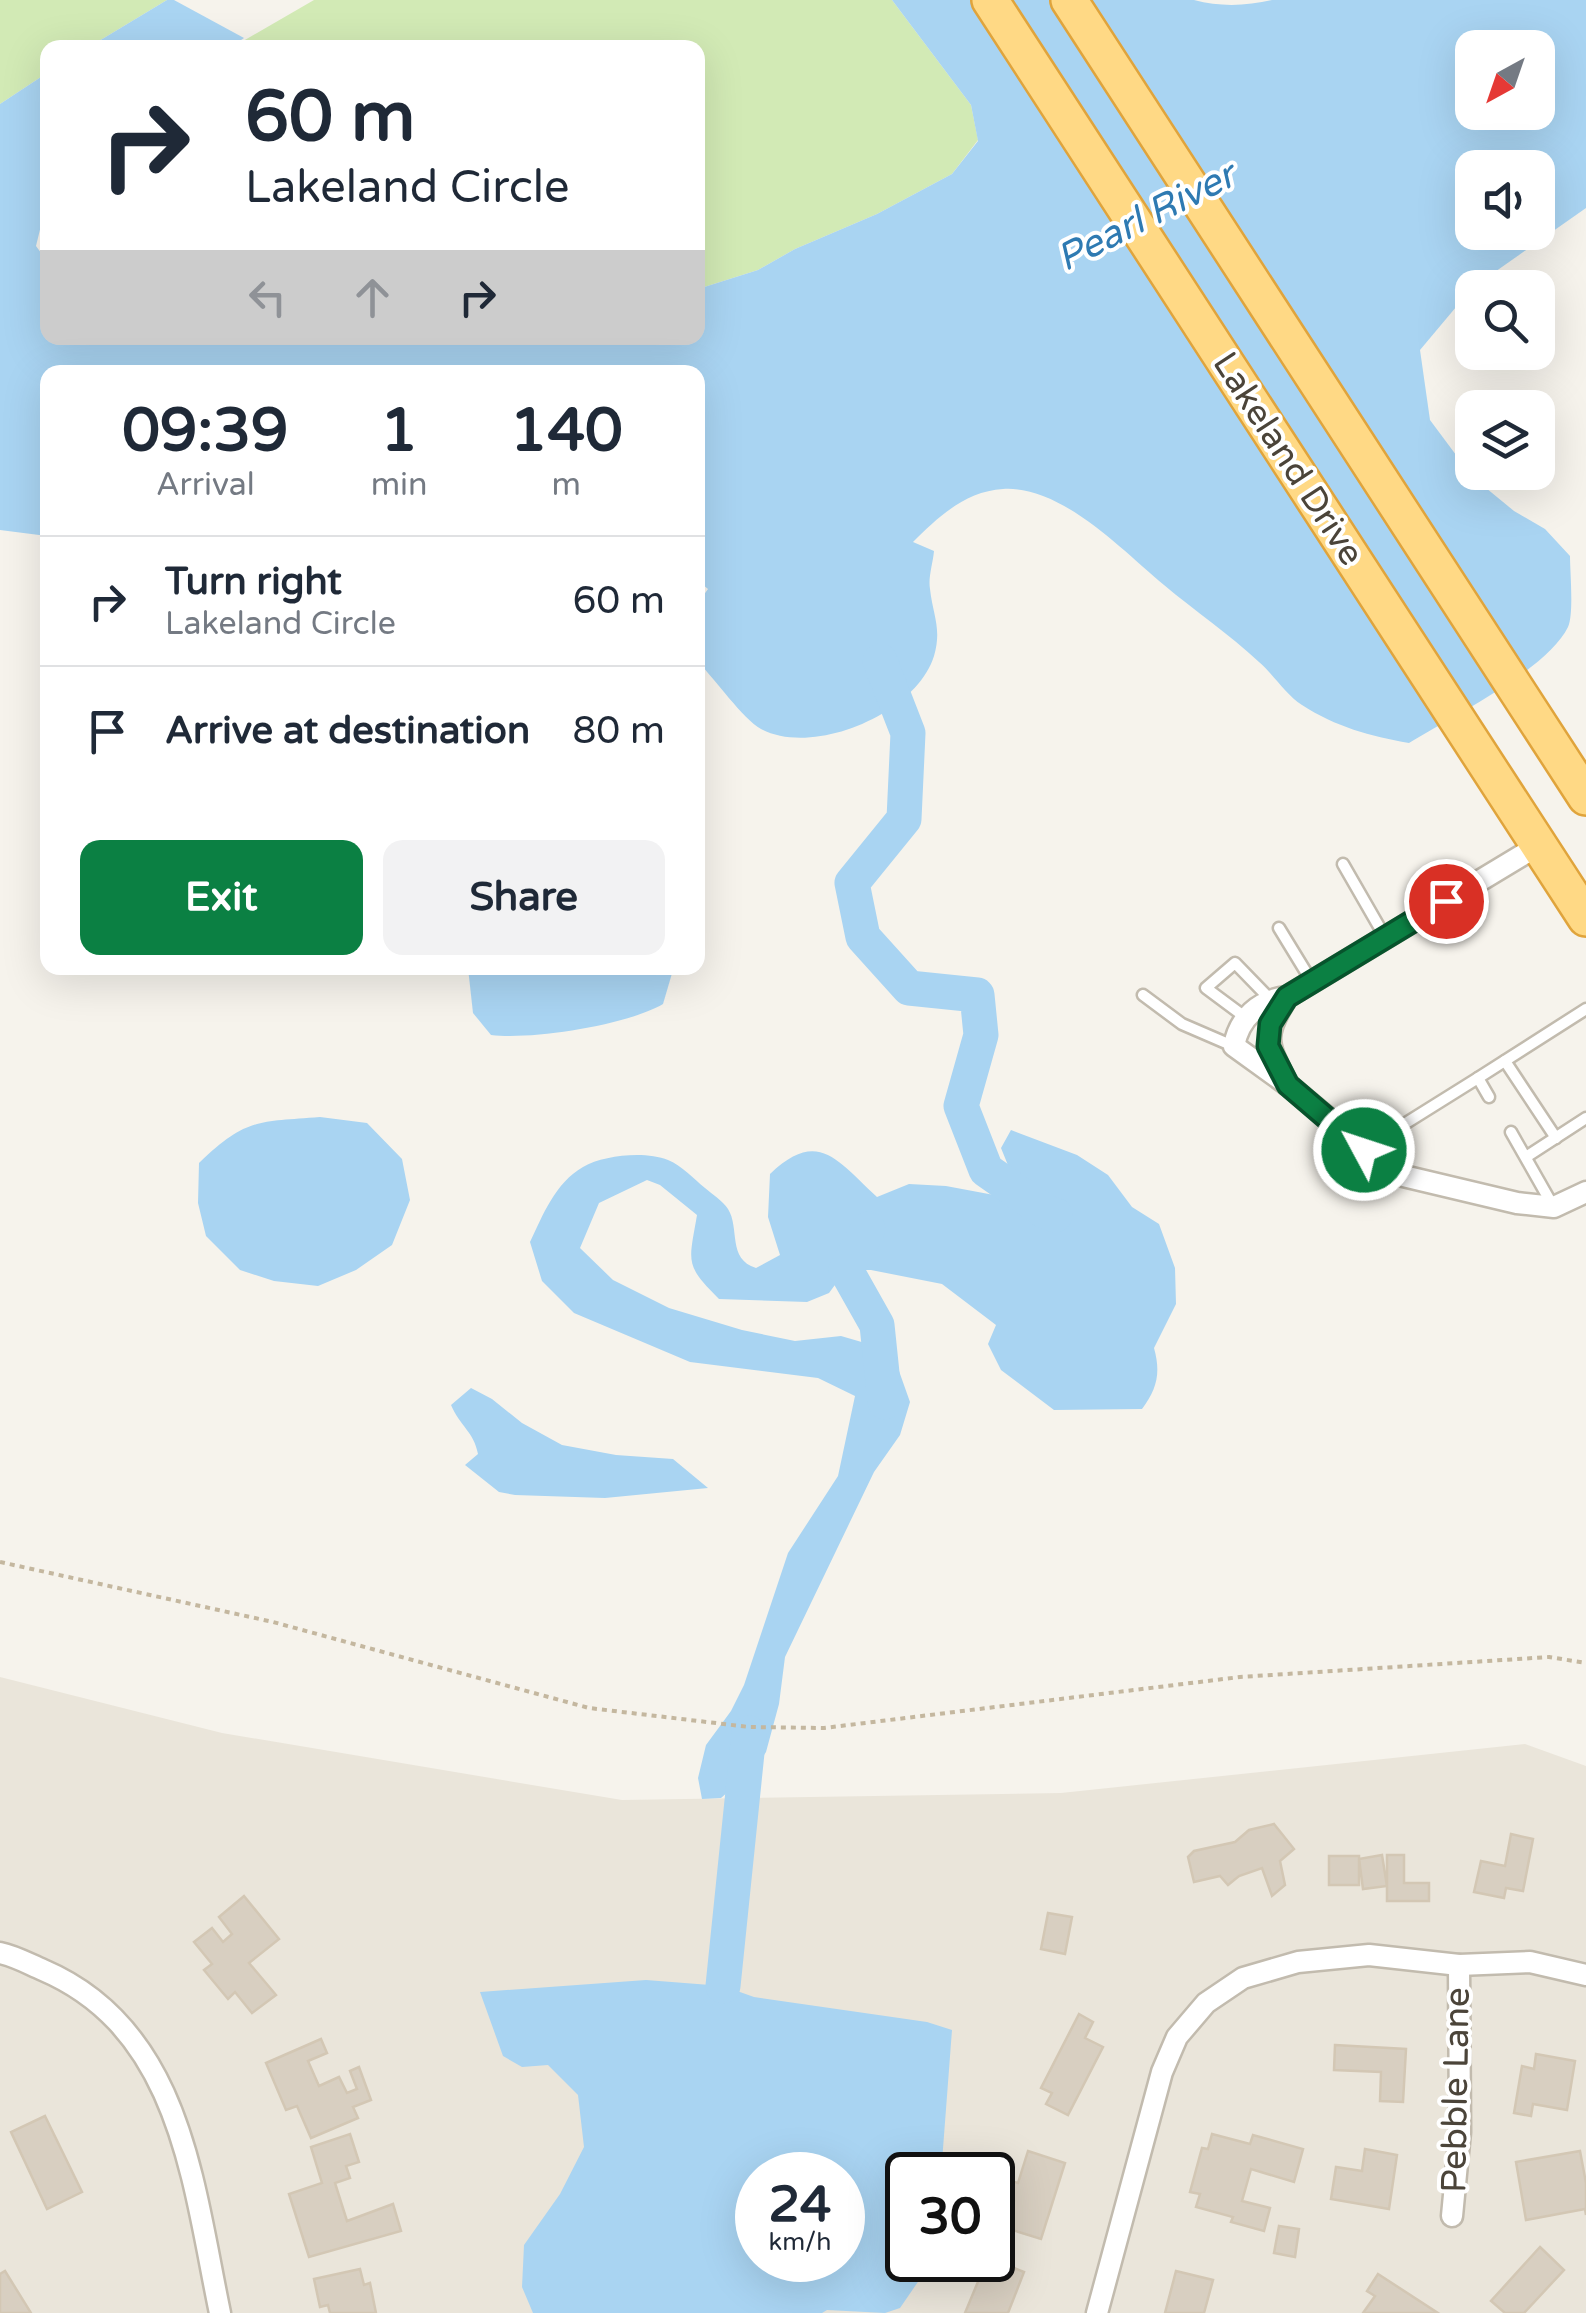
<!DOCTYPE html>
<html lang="en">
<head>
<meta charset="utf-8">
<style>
  :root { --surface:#fff; --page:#f2f2f3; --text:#1f2937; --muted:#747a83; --line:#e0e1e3; --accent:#0b8043 }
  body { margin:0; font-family:"Varela Round",sans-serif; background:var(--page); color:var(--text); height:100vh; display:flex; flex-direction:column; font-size:38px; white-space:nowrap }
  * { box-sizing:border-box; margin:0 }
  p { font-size:32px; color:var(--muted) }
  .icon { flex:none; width:55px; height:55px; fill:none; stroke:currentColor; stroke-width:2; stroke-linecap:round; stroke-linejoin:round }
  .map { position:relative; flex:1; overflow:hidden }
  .panel { position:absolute; left:40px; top:365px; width:665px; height:610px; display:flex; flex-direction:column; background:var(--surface); border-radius:20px; box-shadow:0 10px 40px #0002 }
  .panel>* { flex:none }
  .guide { position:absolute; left:40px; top:40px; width:665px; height:305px; border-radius:20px; box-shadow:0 10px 40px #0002; background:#fff; color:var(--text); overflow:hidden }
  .needle { width:65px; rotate:220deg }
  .buttons { position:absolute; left:1455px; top:30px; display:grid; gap:20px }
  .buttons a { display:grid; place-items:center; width:100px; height:100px; border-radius:20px; background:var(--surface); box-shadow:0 10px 40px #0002; font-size:50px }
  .speed { position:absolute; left:735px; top:2152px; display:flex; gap:20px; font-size:50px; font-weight:700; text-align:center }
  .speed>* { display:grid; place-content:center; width:130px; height:130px; border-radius:50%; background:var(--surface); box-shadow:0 10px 40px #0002; line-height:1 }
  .speed small { font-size:25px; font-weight:400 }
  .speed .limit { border:5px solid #111; border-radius:15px; background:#fff; color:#111 }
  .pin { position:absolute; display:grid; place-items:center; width:85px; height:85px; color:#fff; margin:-42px; border:5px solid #fff; border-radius:50%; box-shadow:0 2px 10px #0007 }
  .me { position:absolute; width:110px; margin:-55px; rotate:310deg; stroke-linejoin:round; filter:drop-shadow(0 0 8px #0008) }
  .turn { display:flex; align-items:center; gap:35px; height:210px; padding:0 40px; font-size:45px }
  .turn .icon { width:130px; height:130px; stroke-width:2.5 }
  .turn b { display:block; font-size:70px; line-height:85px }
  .lanes { display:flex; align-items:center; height:95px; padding:0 40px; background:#0003; justify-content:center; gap:50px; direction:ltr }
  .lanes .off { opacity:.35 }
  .eta { display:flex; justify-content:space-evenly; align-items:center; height:170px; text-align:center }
  .eta b { font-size:60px; font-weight:700; line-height:70px }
  .cta { display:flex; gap:20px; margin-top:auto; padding:20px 40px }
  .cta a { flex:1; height:115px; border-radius:20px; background:var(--accent); color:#fff; font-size:40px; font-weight:700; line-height:115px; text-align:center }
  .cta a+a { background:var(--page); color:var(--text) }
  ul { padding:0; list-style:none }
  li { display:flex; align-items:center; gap:30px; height:130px; padding:0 40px; border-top:2px solid var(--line) }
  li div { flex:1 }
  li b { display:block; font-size:38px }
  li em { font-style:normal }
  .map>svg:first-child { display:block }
  .residential { fill:#eae5da; fill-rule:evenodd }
  .green { fill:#d2eab5 }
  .water { fill:#a9d4f2; fill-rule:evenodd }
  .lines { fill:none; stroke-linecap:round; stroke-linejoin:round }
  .river { stroke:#a9d4f2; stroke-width:35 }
  .building { fill:#d8cfc1; stroke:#d3c7b4; stroke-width:2.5 }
  .service-casing { stroke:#c2bbae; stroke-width:15 }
  .minor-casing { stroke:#c2bbae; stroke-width:25 }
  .trunk-casing { stroke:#e0a43c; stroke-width:40 }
  .path { stroke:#c4b79f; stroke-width:4; stroke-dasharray:5 5; stroke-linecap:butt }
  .service { stroke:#fff; stroke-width:10 }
  .minor { stroke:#fff; stroke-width:20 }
  .trunk { stroke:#ffd985; stroke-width:35 }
  .route-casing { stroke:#07532c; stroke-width:25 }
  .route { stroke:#0b8043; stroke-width:18 }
  .labels { text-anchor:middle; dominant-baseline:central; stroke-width:8; stroke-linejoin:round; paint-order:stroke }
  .street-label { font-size:35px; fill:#4b4439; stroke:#fff }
  .water-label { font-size:38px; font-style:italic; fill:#2e7ab2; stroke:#fff }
</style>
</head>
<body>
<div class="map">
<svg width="1586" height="2313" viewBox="0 0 1586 2313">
  <rect width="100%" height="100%" fill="#f6f3ec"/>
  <path class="residential" d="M0,1677L222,1733L622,1800L1061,1793L1525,1744L1586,1766V2313H0ZM758,2175H842V2260H758ZM908,2175H992V2260H908Z"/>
  <g class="green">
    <polygon points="0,0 167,0 89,47 48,48 47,73 0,104"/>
    <polygon points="314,0 892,0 971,105 978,140 952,174 877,214 795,249 758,270 698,289 698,48 231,48"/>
  </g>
  <g class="water">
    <polygon points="167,0 174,0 244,38 231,47 89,47"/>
    <path d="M892,0H1194C1220,7 1246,6 1272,0H1586V208L1472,288L1420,350L1430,420L1462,463L1486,488L1514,511L1545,529L1570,556C1570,572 1574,614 1568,627C1547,670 1451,717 1409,743C1370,736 1336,727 1302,705C1286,695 1274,675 1259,662C1229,634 1195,611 1164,585C1122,550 1061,485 1003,489C966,491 938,517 913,542L934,551C933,563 928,577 930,589C933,616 942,628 934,656C916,714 813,757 761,729C743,719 715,679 698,662V603L708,589L698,581V372H48L47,536L0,530V104L47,73V201L36,246L47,261L48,338H698V289L758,270L795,249L877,214L952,174L978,141L971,105ZM1472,48H1538V112H1472ZM1472,168H1538V232H1472Z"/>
    <path d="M468,968H673V970L663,1004C627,1025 533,1040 491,1035L473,1013Z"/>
    <path d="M320,1117L367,1123L402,1159L410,1200L392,1245L356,1270L318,1286L274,1281L240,1270L206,1236L198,1203L199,1163C246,1118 258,1122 320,1117Z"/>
    <path d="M1011,1130L1077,1155L1108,1175L1132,1207L1159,1224L1175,1268L1176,1304L1154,1348C1161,1373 1157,1389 1142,1409L1054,1410L1001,1370L988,1344L996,1325L942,1284L871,1270H846L829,1293L807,1302L719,1299C684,1264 689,1263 697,1215L660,1185L647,1180L599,1203L580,1248L613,1280L669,1308L742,1330L795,1341L841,1336L865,1343L899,1371L910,1402L900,1435L874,1472L785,1657L779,1704L766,1752L756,1767L721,1798L702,1799L698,1778L706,1745L731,1711L744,1685L788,1553L838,1476L855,1396L818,1378L690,1362L574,1313L542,1281L530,1242C543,1215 555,1183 583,1167C604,1155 645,1151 668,1160C681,1165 694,1179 705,1188C712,1194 723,1201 728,1209C740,1228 727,1259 756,1268L780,1255L768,1217L770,1174C818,1128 837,1160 877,1197L909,1184L946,1186L1010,1198L1016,1185L1001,1148Z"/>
    <path d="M471,1388L492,1399L522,1423L562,1445L616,1455L673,1459L708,1488L605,1498L515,1495L499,1492L465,1465L478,1454C474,1432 460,1426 451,1405Z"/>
    <path d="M646,1980L723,1986L754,1997L927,2022L952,2030L941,2175H908V2260H933L900,2308L885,2313L827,2310L822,2313H533L522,2287L524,2245L560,2194L584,2147L578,2095L548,2065L522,2067L503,2056L480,1992ZM758,2175H842V2260H758Z"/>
  </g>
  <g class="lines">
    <g class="river">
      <polyline points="880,661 908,733 904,819 852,883 863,937 909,988 977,995 981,1035 961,1106 986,1170 1046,1212 1055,1215"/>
      <polyline points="868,1229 846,1270 877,1325 885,1402"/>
      <polyline points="723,1986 749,1733"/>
    </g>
  </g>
  <g class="building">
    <polygon points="1274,1824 1294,1849 1280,1861 1285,1885 1272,1896 1262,1868 1239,1876 1228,1885 1220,1876 1194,1882 1188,1857 1194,1851 1235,1842 1249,1830"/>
    <polygon points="1511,1834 1533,1839 1523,1891 1506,1888 1504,1898 1474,1892 1481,1861 1505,1866"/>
    <polygon points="1382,1855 1387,1886 1363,1889 1359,1859"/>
    <polygon points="1387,1855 1404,1855 1404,1883 1429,1883 1429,1901 1387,1901"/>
    <rect x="1329" y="1856" width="30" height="29"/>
    <polygon points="244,1896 279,1939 249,1963 276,1995 252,2013 235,1992 228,1999 204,1970 212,1964 194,1942 212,1928 223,1942 232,1934 219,1917"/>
    <polygon points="1048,1913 1072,1917 1065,1954 1041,1949"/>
    <polygon points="1079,2014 1093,2022 1085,2038 1103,2047 1068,2115 1046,2104 1052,2093 1041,2088"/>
    <polygon points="321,2039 327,2053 308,2061 319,2086 339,2077 347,2093 357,2089 350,2071 359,2067 371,2100 353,2107 358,2118 311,2138 297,2106 286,2110 266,2063"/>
    <polygon points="1335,2045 1406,2049 1403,2102 1380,2101 1381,2072 1334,2070"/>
    <polygon points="1536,2054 1575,2061 1567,2110 1533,2104 1531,2116 1514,2113 1522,2066 1534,2069"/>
    <polygon points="45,2116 82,2192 47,2209 11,2132"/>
    <polygon points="350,2134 359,2162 346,2166 350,2178 335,2183 347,2221 393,2204 401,2231 309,2257 289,2194 322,2183 311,2147"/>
    <polygon points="1212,2134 1250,2144 1253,2135 1303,2149 1294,2182 1251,2169 1242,2201 1270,2208 1264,2231 1231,2222 1233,2217 1196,2207 1200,2194 1190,2192 1202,2148 1208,2149"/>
    <polygon points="1365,2149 1397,2155 1389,2209 1331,2199 1336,2167 1362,2171"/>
    <polygon points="1028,2151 1065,2163 1041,2239 1006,2228 1014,2201 994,2194 999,2177 1018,2183"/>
    <polygon points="1580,2151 1586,2183 1586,2215 1585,2209 1526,2220 1516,2162"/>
    <polygon points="1279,2226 1299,2229 1295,2257 1274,2253"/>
    <polygon points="1540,2247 1564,2270 1524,2313 1505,2313 1491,2301"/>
    <polygon points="992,2259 1024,2272 1008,2313 965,2313 987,2260"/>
    <polygon points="360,2269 364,2285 370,2283 376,2313 330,2313 328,2305 320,2307 314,2279"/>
    <polygon points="5,2271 31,2313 0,2313 0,2274"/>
    <polygon points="1176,2271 1213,2280 1204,2313 1165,2313"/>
    <polygon points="1378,2274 1438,2313 1363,2313 1375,2296 1367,2291"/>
  </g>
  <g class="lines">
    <g class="service-casing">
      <g id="service">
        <polyline points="1343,864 1385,937"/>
        <polyline points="1279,928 1312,982"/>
        <polyline points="1143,995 1182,1024 1233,1046"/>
        <polyline points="1245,1017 1206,988 1235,963 1270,999"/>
        <polyline points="1505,1061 1556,1138"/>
        <polyline points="1478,1078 1586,1009"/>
        <polyline points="1511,1132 1553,1206"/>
        <polyline points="1366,1148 1478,1078 1489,1097"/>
        <polyline points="1526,1157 1586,1118"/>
      </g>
    </g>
    <g class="minor-casing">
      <g id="minor">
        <path d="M1539,845L1287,997C1259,1000 1239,1018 1234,1046L1288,1085L1395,1174L1517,1203L1554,1207L1586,1192"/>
        <path d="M1287,997C1262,1037 1267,1043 1287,1084"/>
        <path d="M0,1953C15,1956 29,1964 43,1970C181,2029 193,2184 220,2313"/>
        <polyline points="1452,2216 1460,2132 1459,1965"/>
        <polyline points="1097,2313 1162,2072 1177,2037 1206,2003 1243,1978 1298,1962 1369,1955 1459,1965 1530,1962 1586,1975"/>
      </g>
    </g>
    <g class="trunk-casing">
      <g id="trunk">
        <polyline points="990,0 1586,918"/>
        <polyline points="1069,0 1586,797"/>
      </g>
    </g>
    <polyline class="path" points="0,1562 273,1622 589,1708 749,1727 824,1728 1240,1677 1549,1657 1586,1663"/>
    <use href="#service" class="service"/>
    <use href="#minor" class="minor"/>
    <use href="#trunk" class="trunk"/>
  </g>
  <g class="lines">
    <g class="route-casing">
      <polyline id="route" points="1364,1150 1288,1085 1268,1046 1270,1024 1287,997 1446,901"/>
    </g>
    <use href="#route" class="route"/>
  </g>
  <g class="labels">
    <g class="street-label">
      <text transform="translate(1288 459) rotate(57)">Lakeland Drive</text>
      <text transform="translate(1456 2090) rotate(-89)">Pebble Lane</text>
    </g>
    <g class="water-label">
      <text transform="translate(1146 217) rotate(-27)">Pearl River</text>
    </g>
  </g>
</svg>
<div class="buttons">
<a><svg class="needle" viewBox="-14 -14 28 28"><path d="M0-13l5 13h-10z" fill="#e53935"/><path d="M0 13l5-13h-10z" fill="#747a83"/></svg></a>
<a><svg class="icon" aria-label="sound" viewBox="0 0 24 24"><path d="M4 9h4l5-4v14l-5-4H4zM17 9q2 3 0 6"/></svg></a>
<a><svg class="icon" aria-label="search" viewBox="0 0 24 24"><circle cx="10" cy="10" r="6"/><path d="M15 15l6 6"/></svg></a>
<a><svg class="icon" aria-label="layers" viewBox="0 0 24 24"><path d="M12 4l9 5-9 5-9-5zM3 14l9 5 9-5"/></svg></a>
</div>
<div class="speed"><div>24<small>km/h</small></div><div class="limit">30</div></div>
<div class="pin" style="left:1446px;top:901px;background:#d93025"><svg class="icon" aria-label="arrive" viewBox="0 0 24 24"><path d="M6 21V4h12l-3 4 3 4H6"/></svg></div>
<svg class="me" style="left:1364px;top:1150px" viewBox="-20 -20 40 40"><circle r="17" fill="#0b8043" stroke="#fff" stroke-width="3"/><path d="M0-11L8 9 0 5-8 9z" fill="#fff"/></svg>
<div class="guide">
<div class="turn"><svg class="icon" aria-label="right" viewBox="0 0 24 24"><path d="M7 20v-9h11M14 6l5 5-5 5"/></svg><div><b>60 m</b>Lakeland Circle</div></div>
<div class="lanes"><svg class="icon off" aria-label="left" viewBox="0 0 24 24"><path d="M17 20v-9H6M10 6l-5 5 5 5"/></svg><svg class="icon off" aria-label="ahead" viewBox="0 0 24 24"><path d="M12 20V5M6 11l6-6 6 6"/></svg><svg class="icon" aria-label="right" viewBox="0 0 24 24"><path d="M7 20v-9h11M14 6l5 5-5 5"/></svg></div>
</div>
<section class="panel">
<div class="eta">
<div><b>09:39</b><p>Arrival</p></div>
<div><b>1</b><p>min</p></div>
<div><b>140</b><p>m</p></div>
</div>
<ul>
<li><svg class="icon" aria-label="right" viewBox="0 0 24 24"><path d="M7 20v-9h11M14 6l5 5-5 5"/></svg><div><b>Turn right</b><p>Lakeland Circle</p></div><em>60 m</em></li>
<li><svg class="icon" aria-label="arrive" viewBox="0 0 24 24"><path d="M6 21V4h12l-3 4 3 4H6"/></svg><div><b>Arrive at destination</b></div><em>80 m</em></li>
</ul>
<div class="cta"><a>Exit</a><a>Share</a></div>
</section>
</div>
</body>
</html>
